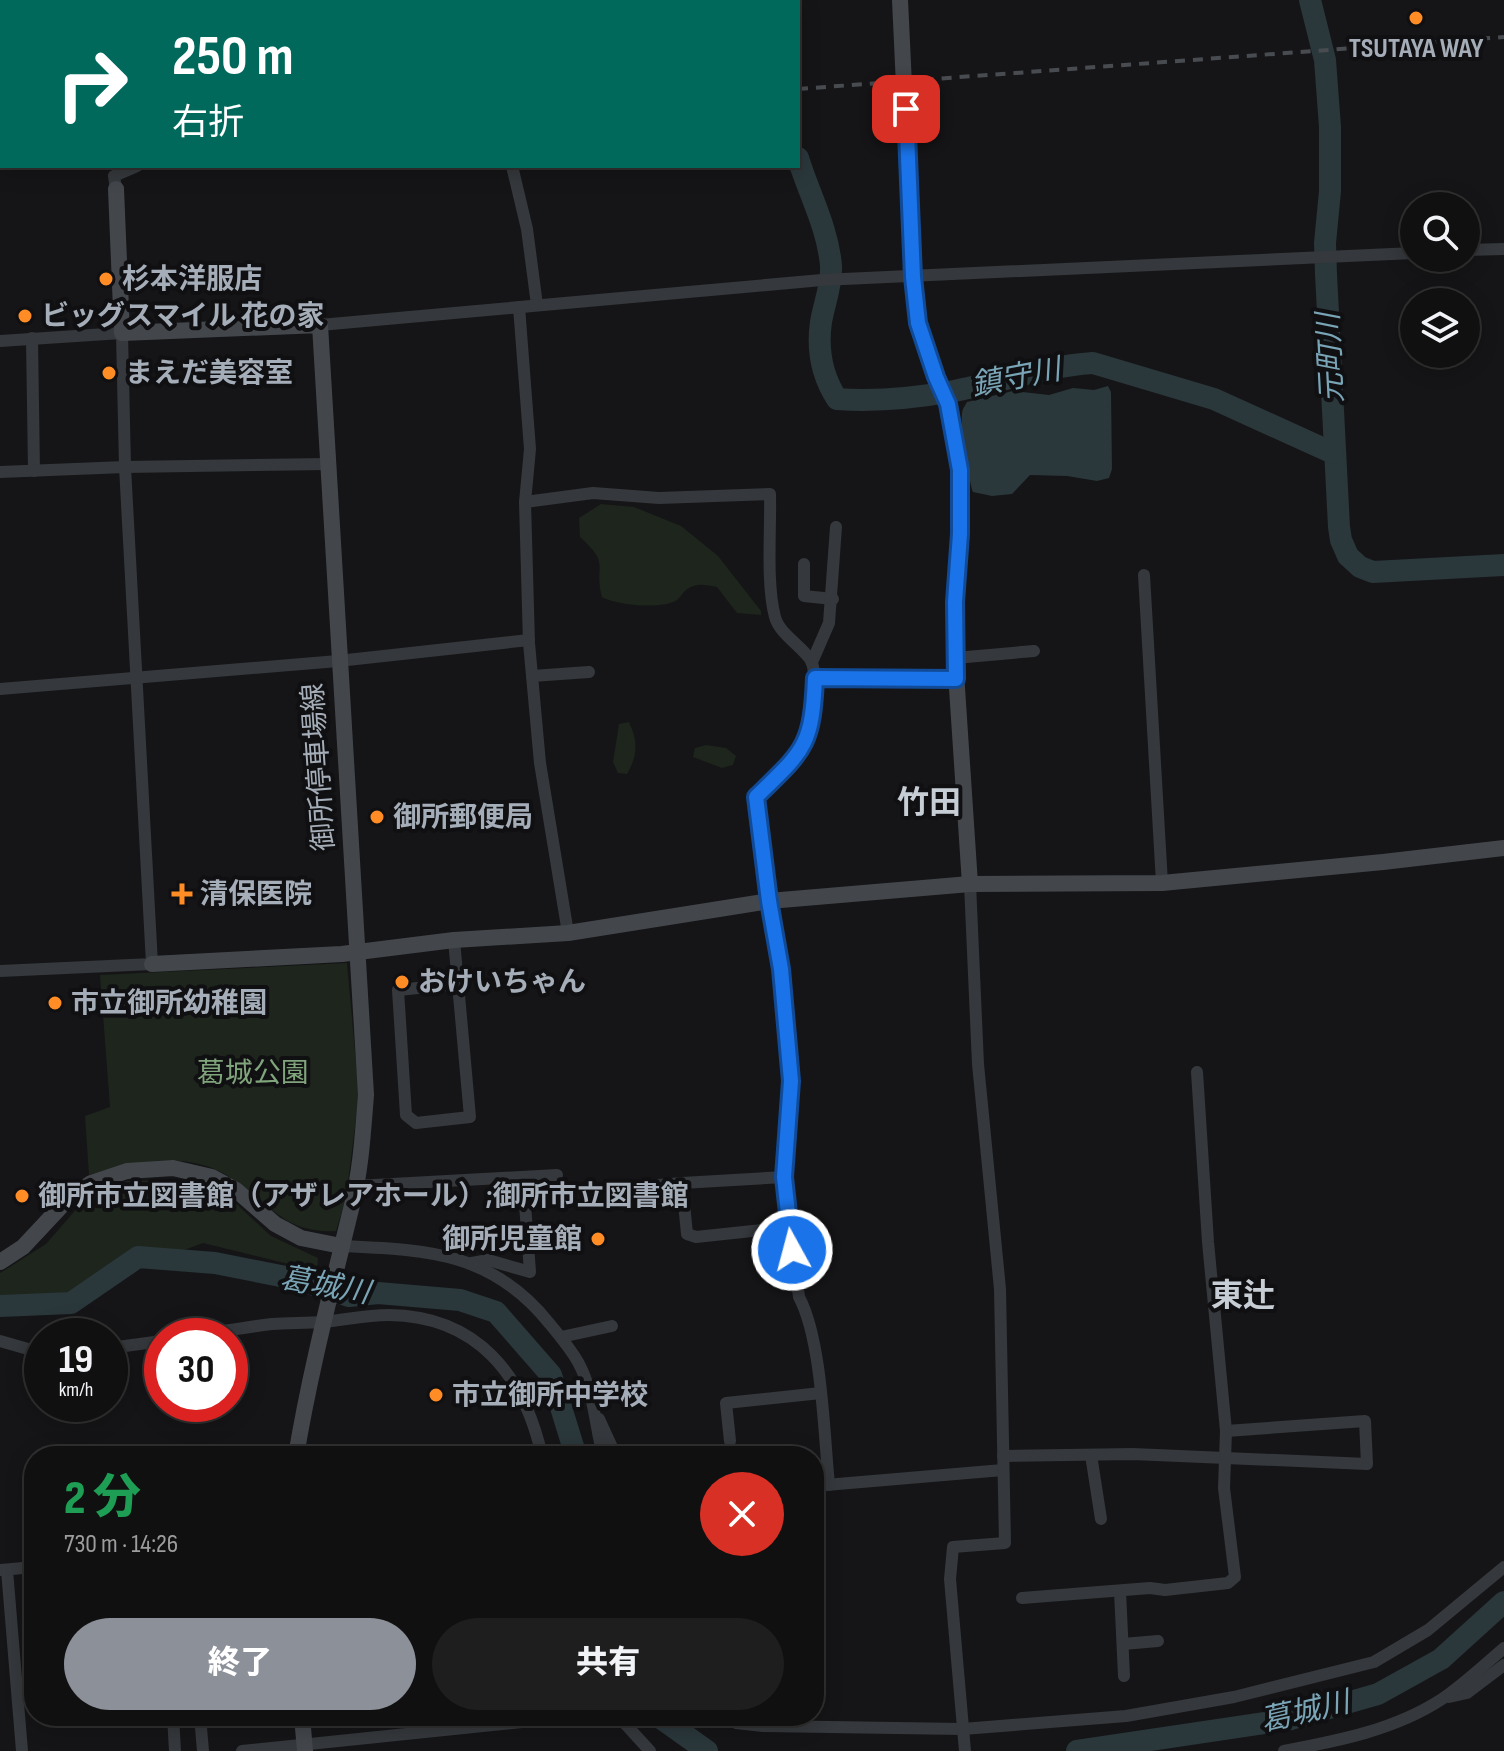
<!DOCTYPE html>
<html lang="ja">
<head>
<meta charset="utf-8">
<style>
  :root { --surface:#101011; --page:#1e1e1f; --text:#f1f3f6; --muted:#9c9d9f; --line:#303031; --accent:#8c9099 }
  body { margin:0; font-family:"Sofia Sans Condensed","Noto Sans JP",sans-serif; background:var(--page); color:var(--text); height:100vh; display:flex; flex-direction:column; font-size:30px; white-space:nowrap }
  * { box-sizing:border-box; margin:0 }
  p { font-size:26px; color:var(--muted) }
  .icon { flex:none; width:44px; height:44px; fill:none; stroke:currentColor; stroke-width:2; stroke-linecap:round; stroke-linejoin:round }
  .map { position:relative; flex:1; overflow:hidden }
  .drawer { position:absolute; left:24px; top:1446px; width:800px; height:280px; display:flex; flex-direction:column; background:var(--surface); border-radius:32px; box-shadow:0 4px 20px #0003,0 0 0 2px var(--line) }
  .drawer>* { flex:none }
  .banner { position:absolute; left:0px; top:0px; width:800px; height:168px; box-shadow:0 4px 20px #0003,0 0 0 2px var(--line); background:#00695c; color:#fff; overflow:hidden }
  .buttons { position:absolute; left:1400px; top:192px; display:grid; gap:16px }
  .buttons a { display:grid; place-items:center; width:80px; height:80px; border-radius:50%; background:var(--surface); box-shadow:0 4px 20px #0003,0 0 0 2px var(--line); font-size:40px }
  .speed { position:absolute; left:24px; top:1318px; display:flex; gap:16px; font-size:40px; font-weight:700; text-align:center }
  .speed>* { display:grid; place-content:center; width:104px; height:104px; border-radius:50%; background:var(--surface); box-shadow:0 4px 20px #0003,0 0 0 2px var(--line); line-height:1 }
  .speed small { font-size:20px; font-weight:400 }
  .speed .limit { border:12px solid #d22; background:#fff; color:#111 }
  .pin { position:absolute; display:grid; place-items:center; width:68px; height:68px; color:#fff; margin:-34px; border-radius:16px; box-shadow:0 4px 12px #0006 }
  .me { position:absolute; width:88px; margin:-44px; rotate:353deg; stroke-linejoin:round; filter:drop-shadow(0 0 6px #0008) }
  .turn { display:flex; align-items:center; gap:28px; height:168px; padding:0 40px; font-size:36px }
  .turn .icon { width:104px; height:104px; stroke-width:2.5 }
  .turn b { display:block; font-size:56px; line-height:68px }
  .round { display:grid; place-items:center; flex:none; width:84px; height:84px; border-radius:42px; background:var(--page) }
  .headline { display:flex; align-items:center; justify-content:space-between; height:136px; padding:0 40px }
  h1 { font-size:48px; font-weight:800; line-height:60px; color:#1e9e55 }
  .primary-button { display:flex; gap:16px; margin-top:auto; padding:16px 40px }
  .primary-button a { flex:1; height:92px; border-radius:48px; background:var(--accent); color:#fff; font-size:32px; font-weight:800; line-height:92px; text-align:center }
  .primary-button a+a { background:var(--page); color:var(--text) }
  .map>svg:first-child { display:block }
  .green { fill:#1d251c }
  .water { fill:#2a373b }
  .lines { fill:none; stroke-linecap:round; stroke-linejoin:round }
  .river { stroke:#2a373b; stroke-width:22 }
  .street { stroke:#35383c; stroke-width:12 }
  .secondary { stroke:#43474c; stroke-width:16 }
  .rail { stroke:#484c51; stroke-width:4; stroke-dasharray:10 8; stroke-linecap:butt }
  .route-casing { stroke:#114b97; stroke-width:20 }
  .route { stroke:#1a73e8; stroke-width:14 }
  .poi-dot { fill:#ff8c24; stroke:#101012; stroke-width:3 }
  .labels { text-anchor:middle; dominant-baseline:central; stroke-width:8; stroke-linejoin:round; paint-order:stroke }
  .poi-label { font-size:28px; font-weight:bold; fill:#a5aeb8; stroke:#101012; text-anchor:start }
  .street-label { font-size:28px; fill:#a5aeb8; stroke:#101012 }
  .park-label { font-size:28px; fill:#80a47b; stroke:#101012 }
  .water-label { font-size:30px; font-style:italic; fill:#7aa5b6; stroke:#101012 }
  .quarter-label { font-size:32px; font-weight:bold; fill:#c7cdd4; stroke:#101012 }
</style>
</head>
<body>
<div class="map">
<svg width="1504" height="1751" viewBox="0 0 1504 1751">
  <rect width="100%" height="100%" fill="#151517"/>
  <g class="green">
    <path d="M601,504L634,507L681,526L718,556L761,611V615L737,613L717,587C705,585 696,582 686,590C682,593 681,597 677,600C663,610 616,605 602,597C593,564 612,566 580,537L579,518Z"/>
    <path d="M629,722C638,741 638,755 627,774L618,773L613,762L619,724Z"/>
    <polygon points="706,745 726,748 736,756 733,765 722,768 693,757 695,748"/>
    <path d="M347,963L359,1095L346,1198L336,1231C281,1234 270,1201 228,1176C186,1150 133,1162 89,1175L85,1116L110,1107L100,975Z"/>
    <polygon points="188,1180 231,1199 271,1236 318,1258 317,1271 203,1243 179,1252 126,1256 104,1281 34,1306 0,1304 0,1273 46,1244 86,1198 127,1181"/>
  </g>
  <path class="water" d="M1108,386L1111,392L1112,469L1109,478L1097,481L1067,476L1030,475L1012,494L992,496L973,492C969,482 960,424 962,414C962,409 965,406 967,402L1013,391L1049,395L1073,388L1094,390Z"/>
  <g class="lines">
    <g class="river">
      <polyline points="701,0 701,2"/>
      <polyline points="1310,0 1325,60 1330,127 1330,191 1325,243 1326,274 1339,527 1341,540 1348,556 1360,567 1373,572 1504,565"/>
      <path d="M798,158C809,194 828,228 831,266C832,285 824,304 821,322C817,350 822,376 837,399C876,402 915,398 954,391C1000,382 1046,366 1093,363L1214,399L1333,453"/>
      <polyline points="0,1306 71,1303 138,1257 215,1263 296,1279 349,1296 378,1293 460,1300 496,1312 551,1375 576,1456"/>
      <polyline points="658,1716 707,1751"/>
      <polyline points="1077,1751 1291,1719 1378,1694 1441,1659 1504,1602"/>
    </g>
    <g class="street">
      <polyline points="493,0 493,2"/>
      <polyline points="0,122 2,122"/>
      <polyline points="512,166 527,229 537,305"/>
      <polyline points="116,189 114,176 137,166"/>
      <polyline points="1466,250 1504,249"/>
      <polyline points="519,307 530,449 525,502 529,643 540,763 568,933"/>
      <polyline points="320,325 822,280 1414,253"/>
      <polyline points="32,338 34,471"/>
      <polyline points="0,341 122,333 125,467 152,964 0,971"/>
      <polyline points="0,472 125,467 328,464"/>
      <path d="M525,502L593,493L659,498L770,494C771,530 766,583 775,617C779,633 800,645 810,659C816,669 814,683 814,695C813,749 792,762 756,797L769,901L781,969L791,1081L784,1177L799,1297C822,1340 824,1435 829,1485"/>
      <polyline points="804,564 804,596 833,599"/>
      <polyline points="1144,575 1162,883"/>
      <polyline points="955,658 1034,651"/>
      <polyline points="812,662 829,623 836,527"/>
      <polyline points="532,676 589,672"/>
      <polyline points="815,678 956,679"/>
      <polyline points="0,689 338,661 529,640"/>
      <polyline points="454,940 470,1117 416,1123 406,1115 398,990 458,984"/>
      <polyline points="784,1177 682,1183 687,1234 696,1237 789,1227"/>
      <polyline points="356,1186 557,1175"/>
      <polyline points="635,1187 682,1183"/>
      <path d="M341,1246C426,1250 491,1251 549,1323C559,1335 570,1348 578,1362C594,1391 595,1425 603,1456"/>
      <polyline points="472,1263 488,1260 530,1272 523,1177"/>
      <path d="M193,1336C219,1332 246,1327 272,1324C289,1323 305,1323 322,1322C344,1320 366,1315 389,1315C477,1316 524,1375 542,1456"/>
      <polyline points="561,1337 612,1326"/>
      <polyline points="0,1341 42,1353"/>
      <polyline points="110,1348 162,1341"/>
      <polyline points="599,1419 616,1456"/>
      <polyline points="730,1441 726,1403 821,1393"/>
      <polyline points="1091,1455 1101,1519"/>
      <polyline points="1003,1456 1133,1454 1367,1464 1365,1421 1226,1431"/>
      <polyline points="814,1486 1003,1470"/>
      <polyline points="1,1570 34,1567"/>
      <polyline points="7,1570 22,1751"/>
      <polyline points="1120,1591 1124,1676"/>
      <polyline points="1022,1598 1150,1588 1165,1590 1228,1583 1235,1577 1224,1488 1226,1431 1208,1242 1197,1072"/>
      <polyline points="1123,1644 1158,1641"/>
      <polyline points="1449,1697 1467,1693 1504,1665"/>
      <polyline points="173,1716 175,1751"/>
      <polyline points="200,1716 203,1751"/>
      <polyline points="618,1716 650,1751"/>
      <polyline points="722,1716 736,1723 763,1726 963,1729 1126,1716 1234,1697 1374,1662 1428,1630 1504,1567"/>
      <polyline points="242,1751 579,1716"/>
      <polyline points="965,1751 950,1579 953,1547 1005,1543 1000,1289 978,1064 970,884"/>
      <path d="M1284,1751C1337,1741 1395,1730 1442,1699C1464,1684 1484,1665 1504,1648"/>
    </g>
    <g class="secondary">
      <polyline points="900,0 913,277 918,323 936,377 948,404 960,470 960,534 955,602 955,658 970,884"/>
      <path d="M116,189L122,333L320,325L366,1095C363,1132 361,1169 352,1205C332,1288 310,1371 296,1456"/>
      <polyline points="152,964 342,954 454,940 568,933 769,901 970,884 1162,883 1383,862 1504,848"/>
      <polyline points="0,1262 23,1247 67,1200 91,1183 127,1171 173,1168 212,1177 236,1190 275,1224 301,1238 341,1246"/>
      <polyline points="302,1716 305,1751"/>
    </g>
    <g class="rail">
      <polyline points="798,89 1504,37"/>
      <polyline points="0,141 2,141"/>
    </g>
  </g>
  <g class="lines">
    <g class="route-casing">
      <path id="route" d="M792,1250L784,1177L791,1081L781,969L769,901L756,797C804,750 812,747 815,678L956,679L955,602L960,534V470L948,404L936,377L918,323L913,277L906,109"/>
    </g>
    <use href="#route" class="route"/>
  </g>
  <g class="poi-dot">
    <circle cx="1416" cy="18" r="8"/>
    <circle cx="106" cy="279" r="8"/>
    <circle cx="25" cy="316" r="8"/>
    <circle cx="109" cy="373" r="8"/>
    <circle cx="377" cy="817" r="8"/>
    <path d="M178 882h8v8h8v8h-8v8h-8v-8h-8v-8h8z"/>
    <circle cx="402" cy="982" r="8"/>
    <circle cx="55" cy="1003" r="8"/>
    <circle cx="22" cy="1196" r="8"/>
    <circle cx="598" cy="1239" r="8"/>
    <circle cx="436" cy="1395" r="8"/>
  </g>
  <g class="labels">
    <g class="poi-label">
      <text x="1416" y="48" text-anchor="middle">TSUTAYA WAY</text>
      <text x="122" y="279">杉本洋服店</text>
      <text x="41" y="316">ビッグスマイル 花の家</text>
      <text x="125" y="373">まえだ美容室</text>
      <text x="393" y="817">御所郵便局</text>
      <text x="200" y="894">清保医院</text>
      <text x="418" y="982">おけいちゃん</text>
      <text x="71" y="1003">市立御所幼稚園</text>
      <text x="38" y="1196">御所市立図書館（アザレアホール）;御所市立図書館</text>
      <text x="582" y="1239" text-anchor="end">御所児童館</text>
      <text x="452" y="1395">市立御所中学校</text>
    </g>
    <g class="street-label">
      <text transform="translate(319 767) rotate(-94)">御所停車場線</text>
    </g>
    <g class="park-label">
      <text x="253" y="1073">葛城公園</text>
    </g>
    <g class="water-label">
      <text transform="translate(1331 358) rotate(-93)">元町川</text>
      <text transform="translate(1016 378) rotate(-11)">鎮守川</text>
      <text transform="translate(325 1286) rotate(10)">葛城川</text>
      <text transform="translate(1305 1712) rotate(-13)">葛城川</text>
    </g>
    <g class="quarter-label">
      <text x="929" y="803">竹田</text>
      <text x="1243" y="1296">東辻</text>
    </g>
  </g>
</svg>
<div class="buttons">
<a><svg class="icon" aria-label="search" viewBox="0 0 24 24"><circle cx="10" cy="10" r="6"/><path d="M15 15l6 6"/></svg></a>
<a><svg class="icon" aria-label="layers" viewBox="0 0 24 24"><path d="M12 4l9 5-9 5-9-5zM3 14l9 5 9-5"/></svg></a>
</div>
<div class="speed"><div>19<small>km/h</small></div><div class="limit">30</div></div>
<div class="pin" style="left:906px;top:109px;background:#d93025"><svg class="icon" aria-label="arrive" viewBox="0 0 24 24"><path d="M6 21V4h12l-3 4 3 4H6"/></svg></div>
<svg class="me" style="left:792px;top:1250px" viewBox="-20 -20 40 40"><circle r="17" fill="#1a73e8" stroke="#fff" stroke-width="3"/><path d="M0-11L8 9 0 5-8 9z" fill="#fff"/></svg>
<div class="banner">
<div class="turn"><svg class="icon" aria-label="right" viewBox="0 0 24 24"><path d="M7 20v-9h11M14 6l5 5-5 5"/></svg><div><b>250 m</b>右折</div></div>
</div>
<section class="drawer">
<div class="headline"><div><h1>2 分</h1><p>730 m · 14:26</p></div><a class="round" style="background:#d93025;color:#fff"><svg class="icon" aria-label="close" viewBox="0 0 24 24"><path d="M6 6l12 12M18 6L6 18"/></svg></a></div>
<div class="primary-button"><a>終了</a><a>共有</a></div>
</section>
</div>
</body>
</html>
